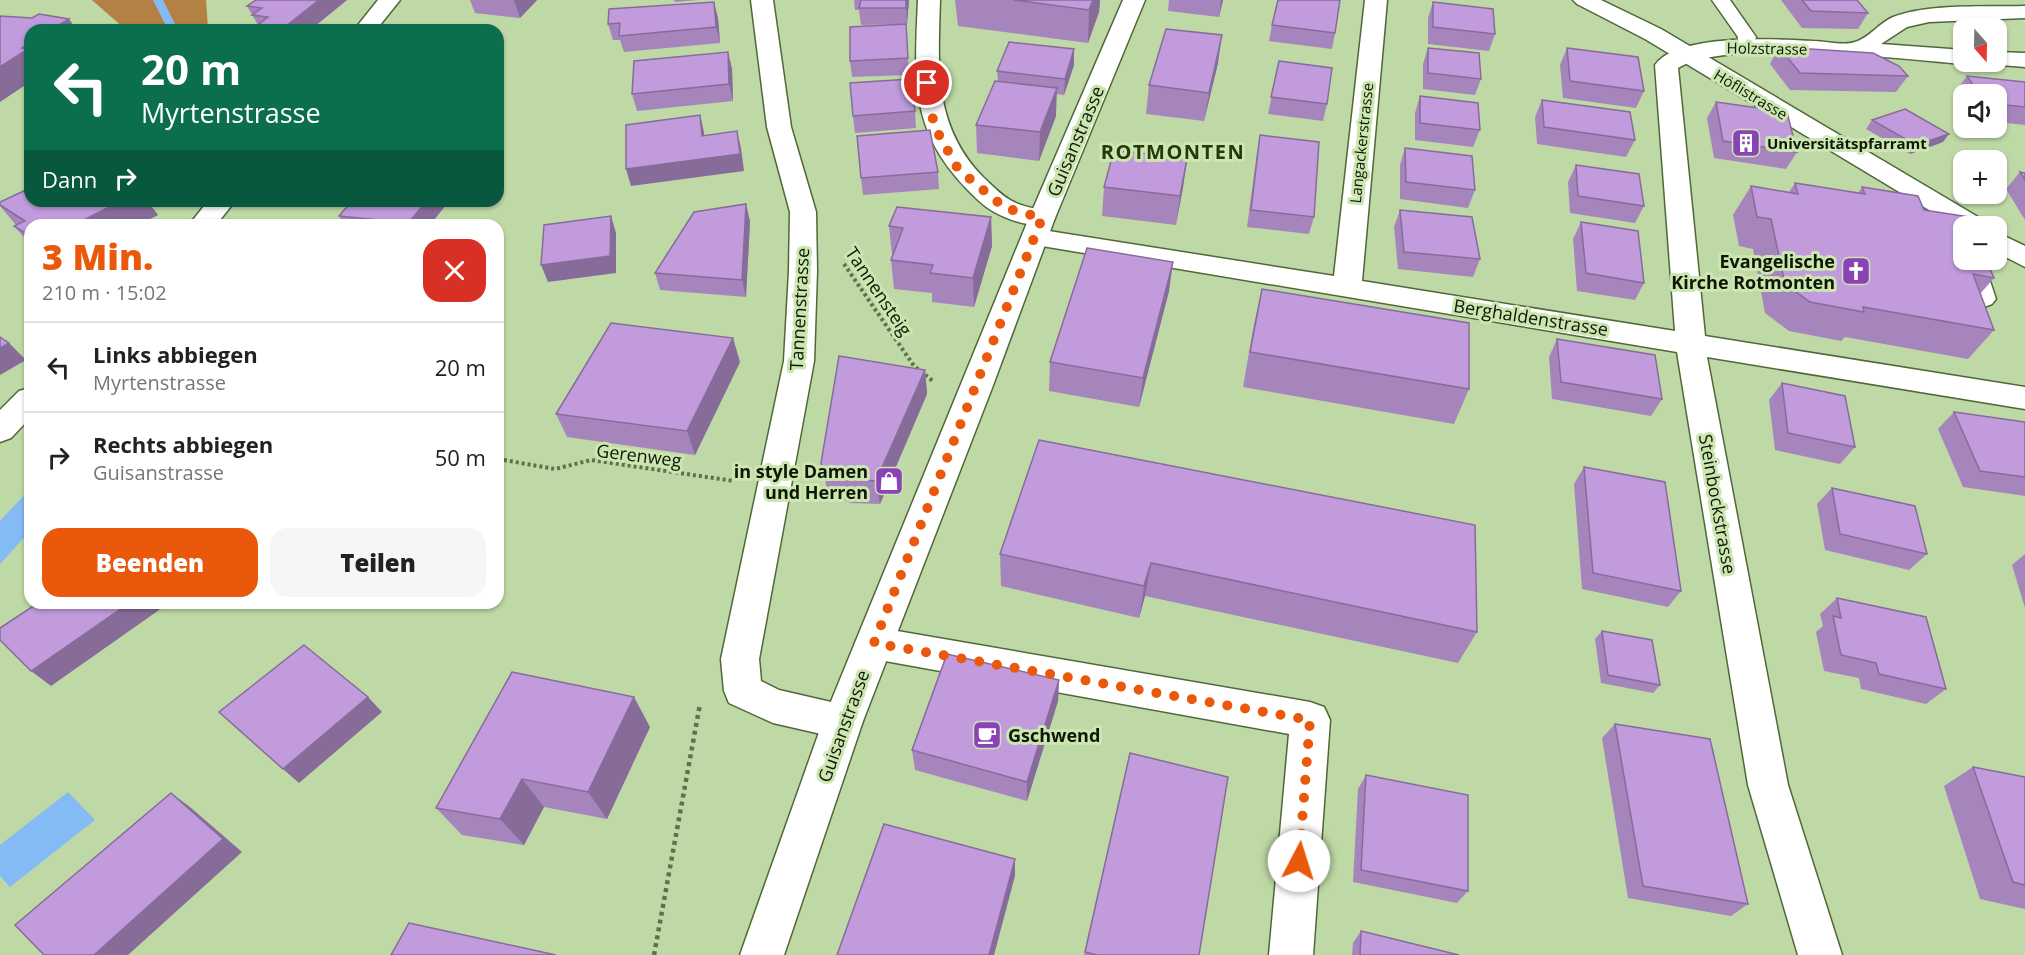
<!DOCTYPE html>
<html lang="de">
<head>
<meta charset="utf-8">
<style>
  :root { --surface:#fff; --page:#f6f6f6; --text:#222; --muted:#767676; --line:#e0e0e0; --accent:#ea580c }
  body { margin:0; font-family:"Open Sans",sans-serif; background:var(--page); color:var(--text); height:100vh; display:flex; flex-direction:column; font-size:22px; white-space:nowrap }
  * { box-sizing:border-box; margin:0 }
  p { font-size:20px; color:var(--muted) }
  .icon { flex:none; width:33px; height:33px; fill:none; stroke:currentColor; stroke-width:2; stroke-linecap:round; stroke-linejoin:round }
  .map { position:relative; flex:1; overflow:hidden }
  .details { position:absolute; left:24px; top:219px; width:480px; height:390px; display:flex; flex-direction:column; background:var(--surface); border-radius:18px; box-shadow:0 2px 4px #0004 }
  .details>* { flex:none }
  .top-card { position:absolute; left:24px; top:24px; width:480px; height:183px; border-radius:18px; box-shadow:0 2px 4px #0004; background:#0b6e4f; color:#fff; overflow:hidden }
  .needle { width:39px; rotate:160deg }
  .controls { position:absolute; left:1953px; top:18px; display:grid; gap:12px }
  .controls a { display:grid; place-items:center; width:54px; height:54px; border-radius:12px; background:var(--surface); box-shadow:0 2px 4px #0004; font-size:30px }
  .pin { position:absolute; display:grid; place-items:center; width:51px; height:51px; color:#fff; margin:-26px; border:3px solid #fff; border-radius:50%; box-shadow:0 2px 6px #0007 }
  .me { position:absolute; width:66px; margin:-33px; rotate:5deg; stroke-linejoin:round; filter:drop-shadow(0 0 4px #0008) }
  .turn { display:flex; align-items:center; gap:21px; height:126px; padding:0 18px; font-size:27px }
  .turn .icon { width:78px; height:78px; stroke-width:2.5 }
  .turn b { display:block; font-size:42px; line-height:51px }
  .then { display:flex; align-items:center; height:57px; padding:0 18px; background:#0003; gap:12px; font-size:22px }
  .round { display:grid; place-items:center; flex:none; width:63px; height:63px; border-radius:18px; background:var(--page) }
  .summary { display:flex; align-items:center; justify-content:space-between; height:102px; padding:0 18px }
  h1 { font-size:36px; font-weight:800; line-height:45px; color:var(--accent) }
  .action { display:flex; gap:12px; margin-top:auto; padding:12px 18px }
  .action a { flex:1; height:69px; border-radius:18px; background:var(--accent); color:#fff; font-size:24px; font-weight:800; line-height:69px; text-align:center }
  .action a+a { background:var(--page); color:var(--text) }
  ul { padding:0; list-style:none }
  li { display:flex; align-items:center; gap:18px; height:90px; padding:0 18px; border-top:2px solid var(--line) }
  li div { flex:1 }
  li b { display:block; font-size:22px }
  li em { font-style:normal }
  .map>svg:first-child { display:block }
  .forest { fill:#b38144 }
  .water { fill:#85bbf4 }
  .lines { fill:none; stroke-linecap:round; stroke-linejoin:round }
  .stream { fill:#85bbf4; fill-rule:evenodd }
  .lane-casing { stroke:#506738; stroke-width:3 }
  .street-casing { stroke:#506738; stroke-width:3 }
  .secondary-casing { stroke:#506738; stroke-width:3 }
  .path-far1 { stroke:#5f704e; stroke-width:4; stroke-dasharray:3 3; stroke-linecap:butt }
  .path { stroke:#5f704e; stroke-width:4.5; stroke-dasharray:4 4; stroke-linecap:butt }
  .lane { fill:#fff; fill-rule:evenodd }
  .street { fill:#fff; fill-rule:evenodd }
  .secondary { fill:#fff; fill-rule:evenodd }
  .wall { fill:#a685bd }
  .shaded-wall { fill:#876c9a }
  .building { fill:#c19bdc; stroke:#876c9a; stroke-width:1.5 }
  .route { stroke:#ea580c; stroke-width:10; stroke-dasharray:0 18 }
  .labels { text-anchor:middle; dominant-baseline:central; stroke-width:6; stroke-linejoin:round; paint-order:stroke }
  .far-street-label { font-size:15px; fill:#0e1705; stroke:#cbe6b1 }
  .far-poi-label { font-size:15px; font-weight:bold; fill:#0e1705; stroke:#cbe6b1; text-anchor:start }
  .street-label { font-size:18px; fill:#0e1705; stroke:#cbe6b1 }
  .poi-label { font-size:18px; font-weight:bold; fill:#0e1705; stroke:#cbe6b1; text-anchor:end }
  .far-district-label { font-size:20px; font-weight:bold; letter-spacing:1.5px; fill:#253a09; stroke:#cbe6b1 }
</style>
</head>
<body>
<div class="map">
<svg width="2025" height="955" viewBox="0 0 2025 955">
  <rect width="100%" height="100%" fill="#bed9a5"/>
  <polygon class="forest" points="92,0 206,0 208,28 126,30"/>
  <g class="water">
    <polygon points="30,489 30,531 0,564 0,521"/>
    <polygon points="68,792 95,820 10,887 0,876 0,845"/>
  </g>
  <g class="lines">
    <polygon class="stream" points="153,0 163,0 178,30 168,30"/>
    <g class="lane-casing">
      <g id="lane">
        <polygon points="1712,0 1730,0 1756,37 1752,50 1740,50 1737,46 1738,37"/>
        <polygon points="1964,256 1964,260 1983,260 1996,299 1992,304 1984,307 1976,304 1972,299 1961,260"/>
      </g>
    </g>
    <g class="street-casing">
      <g id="street">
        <polygon points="751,0 773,0 791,127 816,212 817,271 814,361 759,659 761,681 779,690 857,708 863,721 857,734 843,739 773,723 729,703 724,691 721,659 784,361 789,271 790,212 767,127"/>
        <path d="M918,0H940C938,67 933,126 983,177C993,186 1003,198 1016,203C1027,208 1040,209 1051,212L1055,218L1051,224C1029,229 996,217 979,201C910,137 914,88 918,0Z"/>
        <path d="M1365,0H1387L1362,281L1675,331L1655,65C1677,33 1778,39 1813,41C1825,41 1844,46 1855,42C1869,38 1879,23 1893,17C1929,3 1986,7 2025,6V18L1929,22L1907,27L1881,44L1964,50V62H1972L1964,64C1903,59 1725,38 1678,68L1705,336L2025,387V409L1707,357L1788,785L1842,955H1798L1748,785L1677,352L1036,245L1026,243L1023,237L1026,231L1036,229L1334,276Z"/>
        <polygon points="1996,52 2025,53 2025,67 1988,64 1986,62 1996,62"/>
        <polygon points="874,627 1310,702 1324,707 1330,720 1313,955 1269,955 1289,734 874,659 861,654 855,643 861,632"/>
      </g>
    </g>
    <g class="secondary-casing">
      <g id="secondary">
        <polygon points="378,0 400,0 376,30 354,30"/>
        <polygon points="1123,0 1145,0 1055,218 992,388 863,721 784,955 740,955 823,721 1029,218"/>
        <polygon points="1573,0 1601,0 1661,29 1983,220 1987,226 1964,226 1964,231 1645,39 1577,4"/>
        <polygon points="208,201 235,201 216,225 189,225"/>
        <polygon points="1996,232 2025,246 2025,267 1996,252"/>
        <polygon points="30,388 30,418 11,438 0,442 0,410 19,391"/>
      </g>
    </g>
    <g class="path-far1">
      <polyline points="844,264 914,366 934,382"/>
      <polyline points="498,459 555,469 591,460 734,481"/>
    </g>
    <polyline class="path" points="654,955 700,704"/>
    <use href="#lane" class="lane"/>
    <use href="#street" class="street"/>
    <use href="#secondary" class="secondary"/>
  </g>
  <g class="wall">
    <polygon points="256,0 347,0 310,30 251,30 258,25 247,6"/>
    <polygon points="470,0 537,0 520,18 475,13"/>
    <polygon points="674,0 698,0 675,2"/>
    <polygon points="854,0 909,0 907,24 861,25 859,10 855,10"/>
    <polygon points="955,0 1100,0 1099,12 1088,43 958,26"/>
    <polygon points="1169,0 1223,0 1219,17 1168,11"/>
    <polygon points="1781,0 1857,0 1868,13 1858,29 1802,28"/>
    <polygon points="1433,2 1495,34 1489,51 1428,44 1428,18"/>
    <polygon points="718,18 720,43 624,52 620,40 613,40 608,24"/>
    <polygon points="906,24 909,75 852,77 850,61"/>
    <polygon points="1272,25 1335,33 1332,49 1269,41"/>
    <polygon points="1779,47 1908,76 1896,92 1790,90 1770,64"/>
    <polygon points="1428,48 1481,79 1475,95 1423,89 1423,64"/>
    <polygon points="1567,48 1644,91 1636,108 1563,98 1560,65"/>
    <polygon points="1074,49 1074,65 1064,95 1056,94 1056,116 1039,161 977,153 976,125 998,81 997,71"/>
    <polygon points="728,52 732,69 733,101 637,111 632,94"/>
    <polygon points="1279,61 1327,104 1323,121 1268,114"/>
    <polygon points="1218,63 1204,121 1146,114 1149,85"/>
    <polygon points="1967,76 2025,82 2025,125 1996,122 1996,94 1964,94 1964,106 1955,92"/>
    <polygon points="1420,96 1480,130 1473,147 1415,140 1415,113"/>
    <polygon points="1542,100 1635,140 1626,157 1537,144 1535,117"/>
    <polygon points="1716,102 1797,152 1786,169 1714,158 1707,118"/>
    <polygon points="915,111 916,128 855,133 853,116"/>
    <polygon points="1872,120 1943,142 1910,154 1866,129"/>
    <polygon points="1260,135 1314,217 1309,234 1247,227 1257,152"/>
    <polygon points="1405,148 1475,190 1468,208 1400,199 1400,165"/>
    <polygon points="1187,159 1176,225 1102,216 1104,187"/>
    <polygon points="1576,165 1644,206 1635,223 1570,213 1568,182"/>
    <polygon points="938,172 939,189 863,195 861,178"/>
    <polygon points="2020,172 2025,173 2025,220 2006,189"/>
    <polygon points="1795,183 1858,193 1862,187 1924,210 1994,278 1980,294 1994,330 1968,359 1845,337 1841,341 1789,331 1765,313 1753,249 1739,246 1733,215 1751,186 1789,192"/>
    <polygon points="30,201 147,201 158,215 30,225 30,244 14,226 16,225 0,206 0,202"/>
    <polygon points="352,201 449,201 430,225 344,225 339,216"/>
    <polygon points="1400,210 1480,259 1473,277 1398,269 1394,227"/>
    <polygon points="991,217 992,246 974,307 932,302 932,293 894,289 891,260 892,255 889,226"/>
    <polygon points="750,221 746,297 660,290 655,273"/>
    <polygon points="1581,222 1644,283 1635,300 1577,291 1573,239"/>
    <polygon points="1262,289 1469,389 1454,424 1243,387 1254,324"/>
    <polygon points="1169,291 1139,407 1049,391 1050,362"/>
    <polygon points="1557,339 1662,399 1651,416 1552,399 1549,357"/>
    <polygon points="740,362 695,455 567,437 556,414"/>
    <polygon points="925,370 927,394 880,504 851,503 828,493 821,463"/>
    <polygon points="1782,383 1855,447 1840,464 1775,450 1769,400"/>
    <polygon points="1954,412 2025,422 2025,496 1963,487 1938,429"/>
    <polygon points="1584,467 1681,591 1668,607 1582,589 1574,484"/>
    <polygon points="1832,488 1927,554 1909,570 1825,550 1817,504"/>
    <polygon points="1475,525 1477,632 1458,663 1145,596 1139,618 1001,586 1000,554"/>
    <polygon points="2025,554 2025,608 2012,565"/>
    <polygon points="1837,598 1946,689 1926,704 1861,689 1859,678 1824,671 1816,632 1823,626 1820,614"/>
    <polygon points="1602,631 1660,685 1653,693 1601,683 1595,639"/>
    <polygon points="1059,680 1058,701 1027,801 915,770 912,750"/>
    <polygon points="1615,724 1748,904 1731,916 1628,898 1602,738"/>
    <polygon points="650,727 607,819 544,807 524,845 462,835 436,808"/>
    <polygon points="1130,753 1199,955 1084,955"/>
    <polygon points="1973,767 2025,777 2025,909 1980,899 1944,786"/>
    <polygon points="1366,775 1468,891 1457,903 1353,882 1358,789"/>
    <polygon points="1361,931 1459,955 1352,955 1353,943"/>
  </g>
  <g class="shaded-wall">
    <polygon points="319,0 347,0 310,30 281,30"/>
    <polygon points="514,0 537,0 520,18"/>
    <polygon points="906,0 909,0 907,24 906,8"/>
    <polygon points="1093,0 1100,0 1099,12 1088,43 1089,10"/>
    <polygon points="1221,0 1223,0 1219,17"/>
    <polygon points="714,2 718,18 720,43 716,27"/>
    <polygon points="69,19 77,30 51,30"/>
    <polygon points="498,34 503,48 498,54"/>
    <polygon points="1222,35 1218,63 1204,121 1209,93"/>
    <polygon points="30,43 30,82 0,102 0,67 22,48"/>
    <polygon points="1074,49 1074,65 1064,95 1065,79"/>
    <polygon points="728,52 732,69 733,101 729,84"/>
    <polygon points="1057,88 1056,116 1039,161 1040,132"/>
    <polygon points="700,115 704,132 706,153 702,136"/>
    <polygon points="737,131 741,148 744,171 631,186 626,169"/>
    <polygon points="1949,134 1943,142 1910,154 1916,145"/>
    <polygon points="1187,159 1183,188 1176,225 1180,196"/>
    <polygon points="121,201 147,201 158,215 139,225 74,225"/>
    <polygon points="427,201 449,201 430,225 409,225 408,223"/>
    <polygon points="746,204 750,221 746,297 742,280"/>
    <polygon points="611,216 616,233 616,273 548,282 541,265"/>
    <polygon points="991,217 992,246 974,307 973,278"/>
    <polygon points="1173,262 1169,291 1139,407 1143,378"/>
    <polygon points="733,338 740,362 695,455 687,431"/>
    <polygon points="9,343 26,360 0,375 0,348"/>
    <polygon points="925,370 927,394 880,504 876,481"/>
    <polygon points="1151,563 1145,596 1139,618 1144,586"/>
    <polygon points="129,603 169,603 51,686 31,671"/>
    <polygon points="1059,680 1058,701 1027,801 1027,782"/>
    <polygon points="368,697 382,712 299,783 283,769"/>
    <polygon points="634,697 650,727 607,819 588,792"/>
    <polygon points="522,779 544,807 524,845 500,819"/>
    <polygon points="171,793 190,807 242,852 128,955 94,955"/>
    <polygon points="1015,859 1015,876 994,955 989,955"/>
  </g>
  <g class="building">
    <polygon points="256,0 319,0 281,30 251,30 268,17 252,15 262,8 247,6"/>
    <polygon points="861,0 906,0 906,8 859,8"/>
    <polygon points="1014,0 1093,0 1089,10"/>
    <polygon points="1278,0 1340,0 1335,33 1272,25"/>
    <polygon points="1802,0 1857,0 1868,13 1811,11"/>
    <polygon points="714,2 716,27 619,36 620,23 608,24 609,9"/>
    <polygon points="1433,2 1493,9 1495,34 1433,27"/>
    <polygon points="39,14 69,19 51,30 30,30 30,43 22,48 28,49 0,67 0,16 32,18"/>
    <polygon points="906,24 908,58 850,61 850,27"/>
    <polygon points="448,27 478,30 445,30"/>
    <polygon points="1166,29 1222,35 1209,93 1149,85"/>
    <polygon points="1009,42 1074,49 1065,79 997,71"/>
    <polygon points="1779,47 1873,53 1899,66 1908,76 1800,73"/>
    <polygon points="1428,48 1479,53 1481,79 1428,73"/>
    <polygon points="1567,48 1638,57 1644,91 1570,81"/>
    <polygon points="728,52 729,84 632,94 634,61"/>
    <polygon points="1279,61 1332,68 1327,104 1271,97"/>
    <polygon points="1967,76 2025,82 2025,107 1996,104 1996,94 1979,94"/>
    <polygon points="910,79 915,111 853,116 850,83"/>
    <polygon points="995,81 1057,88 1040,132 976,125"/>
    <polygon points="1420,96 1478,103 1480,130 1420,123"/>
    <polygon points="1542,100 1630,112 1635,140 1544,127"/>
    <polygon points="1716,102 1787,112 1797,152 1723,141"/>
    <polygon points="1905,109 1949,134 1916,145 1872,120"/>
    <polygon points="700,115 702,136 737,131 740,154 626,169 626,125"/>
    <polygon points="930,130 938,172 861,178 857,136"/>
    <polygon points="1260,135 1319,142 1314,217 1251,210"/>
    <polygon points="1405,148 1472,156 1475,190 1406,182"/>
    <polygon points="1114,150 1187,159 1180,196 1104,187"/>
    <polygon points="1576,165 1639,174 1644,206 1578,196"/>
    <polygon points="2020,172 2025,173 2025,180"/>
    <polygon points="1795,183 1865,194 1862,187 1918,196 1924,210 1969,217 1973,226 1964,226 1964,260 1986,260 1994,278 1973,274 1994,330 1863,307 1864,312 1810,302 1785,284 1771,219 1757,217 1751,186 1798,194"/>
    <polygon points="30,188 30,201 121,201 74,225 30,225 30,236 14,226 25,221 0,205 0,202"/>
    <polygon points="352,201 427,201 408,223 339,216"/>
    <polygon points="746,204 742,280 655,273 694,212"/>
    <polygon points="897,207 991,217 973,278 930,273 933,265 891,260 903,228 889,226"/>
    <polygon points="1400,210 1472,217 1480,259 1404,252"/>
    <polygon points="611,216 610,256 541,265 544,225"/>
    <polygon points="1581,222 1638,231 1644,283 1586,273"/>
    <polygon points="1087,248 1173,262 1143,378 1050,362"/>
    <polygon points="1262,289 1469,323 1469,389 1250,352"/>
    <polygon points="611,323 733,338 687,431 556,414"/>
    <polygon points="0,337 9,343 0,348"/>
    <polygon points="1557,339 1655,355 1662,399 1561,382"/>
    <polygon points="839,356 925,370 876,481 847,479 823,470 821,463"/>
    <polygon points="1782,383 1845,396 1855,447 1788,433"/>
    <polygon points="1954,412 2025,422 2025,477 1980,471"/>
    <polygon points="1039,440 1475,525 1477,632 1151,563 1144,586 1000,554"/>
    <polygon points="1584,467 1665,482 1681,591 1593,573"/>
    <polygon points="1832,488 1915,506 1927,554 1840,534"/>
    <polygon points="1837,598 1926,617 1946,689 1879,674 1876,663 1841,655 1833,616 1841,618"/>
    <polygon points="38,603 129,603 31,671 0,640 0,628"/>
    <polygon points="1602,631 1652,640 1660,685 1608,675"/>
    <polygon points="304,645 368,697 283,769 219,712"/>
    <polygon points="947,654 1059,680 1027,782 912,750"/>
    <polygon points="512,672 634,697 588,792 522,779 500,819 436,808"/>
    <polygon points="1615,724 1710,739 1748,904 1643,886"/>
    <polygon points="1130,753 1228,777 1199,955 1097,955 1085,952"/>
    <polygon points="1973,767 2025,777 2025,885 2013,882"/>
    <polygon points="1366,775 1468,795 1468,891 1361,870"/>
    <polygon points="171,793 223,839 94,955 44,955 15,925"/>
    <polygon points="884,824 1015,859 989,955 837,955"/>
    <polygon points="409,923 556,955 391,955"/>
    <polygon points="1361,931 1459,955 1360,955"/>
  </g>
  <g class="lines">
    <polyline class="route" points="927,83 934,126 958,169 1005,208 1042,218 874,643 1310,720 1299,861"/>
  </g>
  <defs>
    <g id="building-square" transform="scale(1.5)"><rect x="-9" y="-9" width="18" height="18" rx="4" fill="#8a43b6" stroke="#cbe6b1"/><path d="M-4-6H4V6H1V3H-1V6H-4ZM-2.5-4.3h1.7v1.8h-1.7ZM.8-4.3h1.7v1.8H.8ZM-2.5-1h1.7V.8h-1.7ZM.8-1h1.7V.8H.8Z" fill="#fff"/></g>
    <g id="church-square" transform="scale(1.5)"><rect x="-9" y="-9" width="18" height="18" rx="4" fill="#8a43b6" stroke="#cbe6b1"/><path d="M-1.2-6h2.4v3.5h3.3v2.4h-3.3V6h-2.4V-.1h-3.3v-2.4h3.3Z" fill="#fff"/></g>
    <g id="shop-square" transform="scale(1.5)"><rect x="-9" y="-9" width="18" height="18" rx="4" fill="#8a43b6" stroke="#cbe6b1"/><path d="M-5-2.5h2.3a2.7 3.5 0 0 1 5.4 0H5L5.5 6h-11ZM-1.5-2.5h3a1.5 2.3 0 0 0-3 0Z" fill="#fff"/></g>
    <g id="cafe-square" transform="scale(1.5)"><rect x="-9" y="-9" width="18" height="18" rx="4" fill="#8a43b6" stroke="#cbe6b1"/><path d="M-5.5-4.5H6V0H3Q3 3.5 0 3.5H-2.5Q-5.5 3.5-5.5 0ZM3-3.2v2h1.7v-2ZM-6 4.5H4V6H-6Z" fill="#fff"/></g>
  </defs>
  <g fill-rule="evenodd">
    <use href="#building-square" x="1746" y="143"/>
    <use href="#church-square" x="1856" y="271"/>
    <use href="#shop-square" x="889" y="481"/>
    <use href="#cafe-square" x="987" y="735"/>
  </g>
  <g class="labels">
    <g class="far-street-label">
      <text transform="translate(1767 48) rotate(1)">Holzstrasse</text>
      <text transform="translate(1751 94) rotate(31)">Höflistrasse</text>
      <text transform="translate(1361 143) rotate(-84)">Langackerstrasse</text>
    </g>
    <g class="far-poi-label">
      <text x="1767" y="143">Universitätspfarramt</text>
    </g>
    <g class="street-label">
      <text transform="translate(1075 141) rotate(-67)">Guisanstrasse</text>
      <text transform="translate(879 291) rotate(56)">Tannensteig</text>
      <text transform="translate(799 309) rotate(-87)">Tannenstrasse</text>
      <text transform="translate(1531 317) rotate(9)">Berghaldenstrasse</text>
      <text transform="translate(639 455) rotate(7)">Gerenweg</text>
      <text transform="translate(1718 504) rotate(80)">Steinbockstrasse</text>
      <text transform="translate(843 726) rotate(-70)">Guisanstrasse</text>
    </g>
    <g class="poi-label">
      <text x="1835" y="261">Evangelische<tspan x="1835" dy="21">Kirche Rotmonten</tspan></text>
      <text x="868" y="471">in style Damen<tspan x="868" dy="21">und Herren</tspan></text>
      <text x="1008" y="735" text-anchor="start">Gschwend</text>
    </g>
    <g class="far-district-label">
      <text x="1173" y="151">ROTMONTEN</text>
    </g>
  </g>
</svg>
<div class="controls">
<a><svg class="needle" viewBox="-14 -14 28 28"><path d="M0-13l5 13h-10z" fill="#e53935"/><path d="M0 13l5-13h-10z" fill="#767676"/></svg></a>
<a><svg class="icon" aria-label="sound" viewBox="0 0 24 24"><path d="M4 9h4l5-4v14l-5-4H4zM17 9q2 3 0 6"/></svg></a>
<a>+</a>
<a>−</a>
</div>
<div class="pin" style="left:927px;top:83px;background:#d93025"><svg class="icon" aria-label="arrive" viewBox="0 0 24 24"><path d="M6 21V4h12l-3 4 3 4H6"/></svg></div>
<svg class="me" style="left:1299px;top:861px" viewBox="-20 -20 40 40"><circle r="19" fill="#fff"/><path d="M0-13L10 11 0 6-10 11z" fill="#ea580c"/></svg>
<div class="top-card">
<div class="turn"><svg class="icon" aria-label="left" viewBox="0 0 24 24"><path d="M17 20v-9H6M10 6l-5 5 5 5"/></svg><div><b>20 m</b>Myrtenstrasse</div></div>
<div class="then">Dann<svg class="icon" aria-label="right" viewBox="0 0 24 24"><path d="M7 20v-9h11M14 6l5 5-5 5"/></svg></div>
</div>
<section class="details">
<div class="summary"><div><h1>3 Min.</h1><p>210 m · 15:02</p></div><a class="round" style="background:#d93025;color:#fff"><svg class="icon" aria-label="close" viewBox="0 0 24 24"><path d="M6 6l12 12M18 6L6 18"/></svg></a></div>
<ul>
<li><svg class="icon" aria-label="left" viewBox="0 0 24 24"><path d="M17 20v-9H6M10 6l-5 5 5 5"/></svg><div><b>Links abbiegen</b><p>Myrtenstrasse</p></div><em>20 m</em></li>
<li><svg class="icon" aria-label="right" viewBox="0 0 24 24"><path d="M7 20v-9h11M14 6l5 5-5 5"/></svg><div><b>Rechts abbiegen</b><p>Guisanstrasse</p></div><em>50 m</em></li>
</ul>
<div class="action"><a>Beenden</a><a>Teilen</a></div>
</section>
</div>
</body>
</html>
